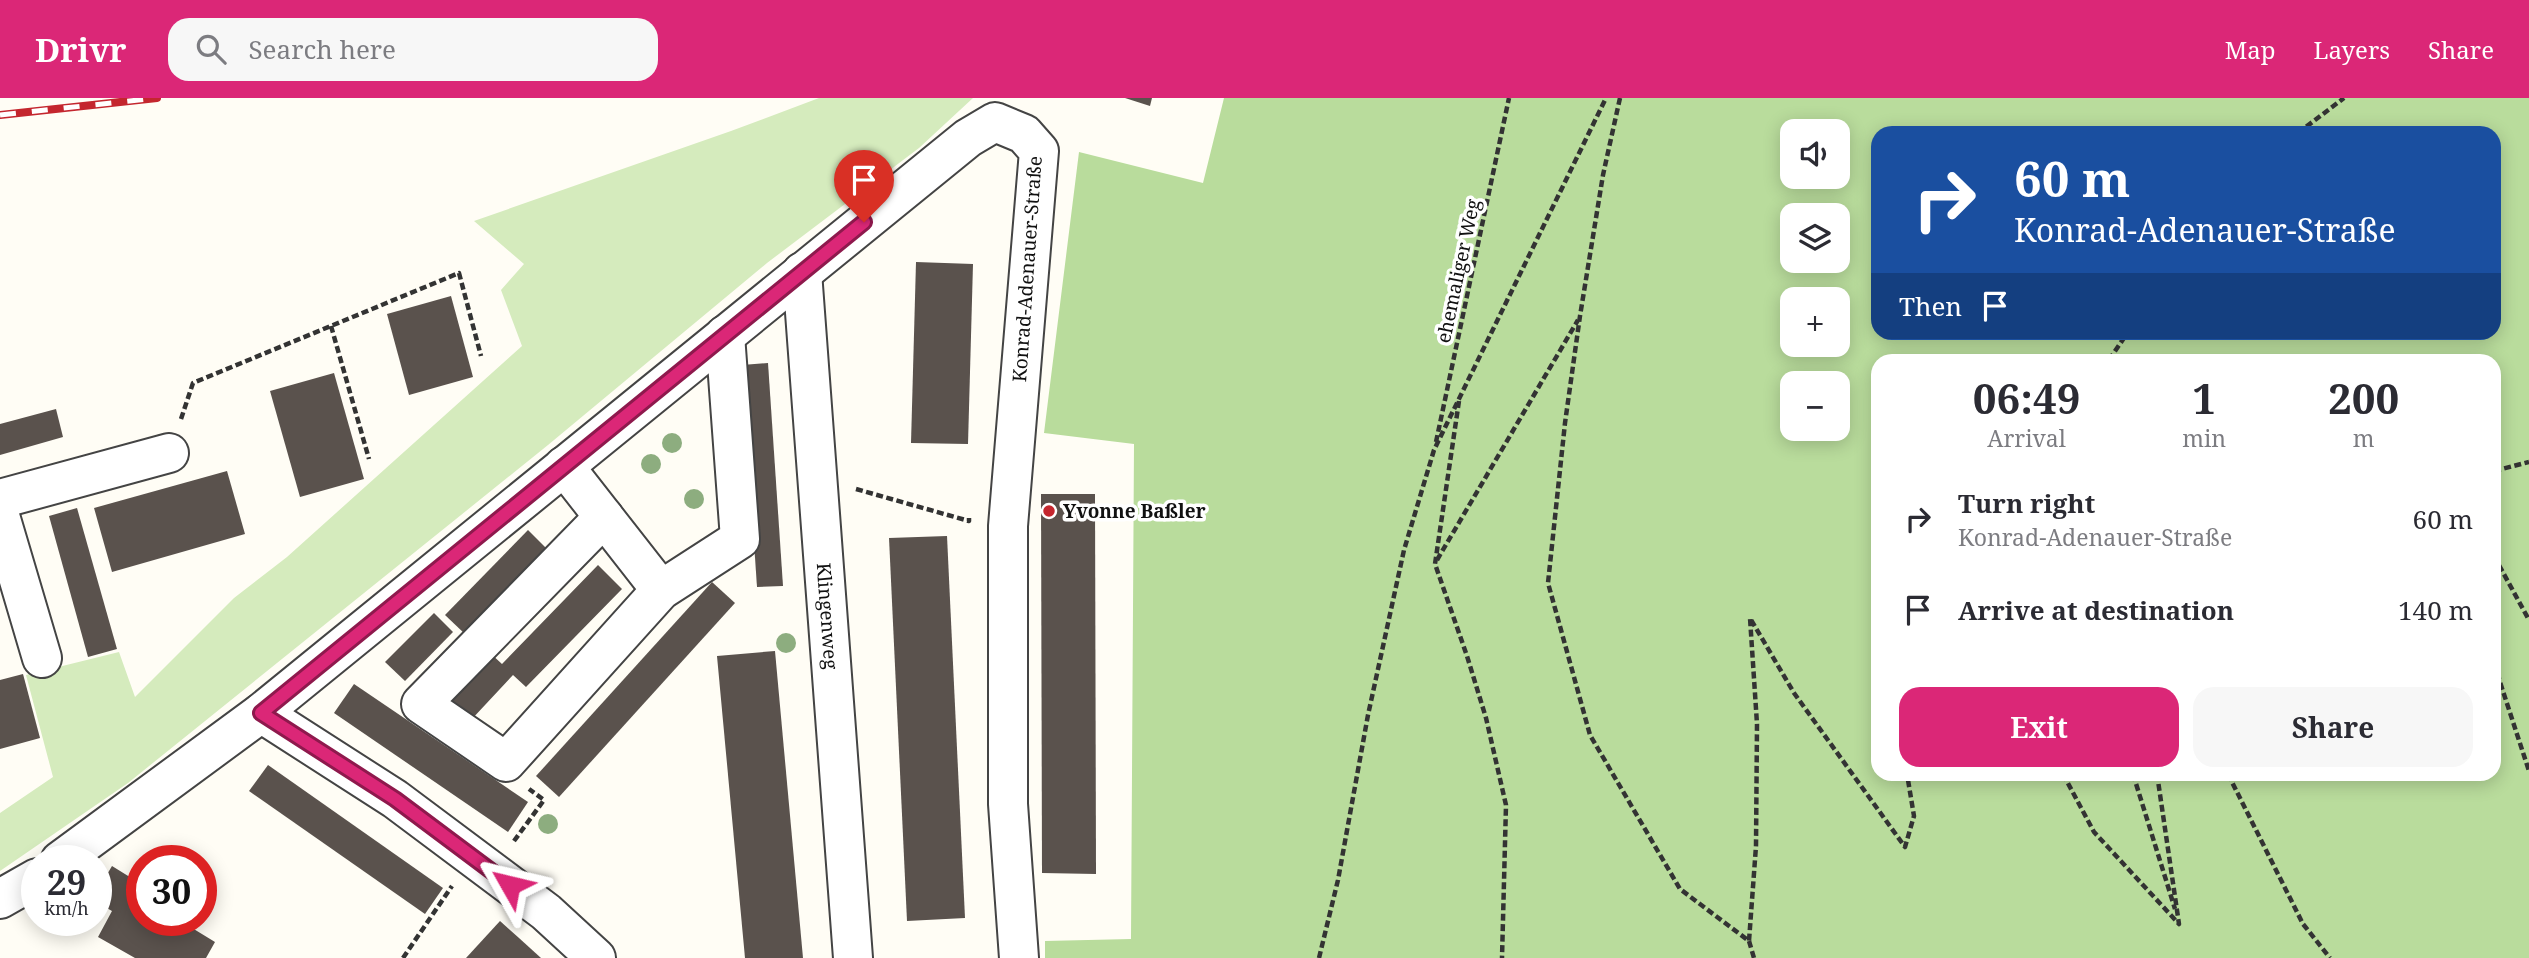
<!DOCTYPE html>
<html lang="en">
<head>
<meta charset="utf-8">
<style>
  :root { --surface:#fff; --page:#f7f7f7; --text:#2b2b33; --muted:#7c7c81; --accent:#db2777 }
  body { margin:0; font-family:"Noto Serif",serif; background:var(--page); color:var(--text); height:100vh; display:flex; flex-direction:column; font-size:26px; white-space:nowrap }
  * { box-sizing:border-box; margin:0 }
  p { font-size:23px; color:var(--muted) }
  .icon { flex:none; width:38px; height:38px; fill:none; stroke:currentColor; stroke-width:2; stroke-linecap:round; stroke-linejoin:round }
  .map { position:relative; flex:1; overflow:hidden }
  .side { position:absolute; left:1871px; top:256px; width:630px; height:427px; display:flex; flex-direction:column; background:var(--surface); border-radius:21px; box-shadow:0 4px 18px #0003 }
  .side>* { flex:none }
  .banner { position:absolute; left:1871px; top:28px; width:630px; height:214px; border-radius:21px; box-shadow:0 4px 18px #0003; background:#1a4fa0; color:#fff; overflow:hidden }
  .tools { position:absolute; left:1780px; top:21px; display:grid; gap:14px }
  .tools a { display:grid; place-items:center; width:70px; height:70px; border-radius:14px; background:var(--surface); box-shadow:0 4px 18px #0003; font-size:35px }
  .speed { position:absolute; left:21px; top:747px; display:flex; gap:14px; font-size:35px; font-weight:700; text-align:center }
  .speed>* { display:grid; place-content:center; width:91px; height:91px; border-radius:50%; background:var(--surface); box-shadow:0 4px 18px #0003; line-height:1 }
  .speed small { font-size:18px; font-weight:400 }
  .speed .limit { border:10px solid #d22; background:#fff; color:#111 }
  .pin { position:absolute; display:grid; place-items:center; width:60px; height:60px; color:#fff; margin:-72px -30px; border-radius:50% 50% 50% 0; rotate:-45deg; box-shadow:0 0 7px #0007 }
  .pin .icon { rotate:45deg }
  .me { position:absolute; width:77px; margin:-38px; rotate:307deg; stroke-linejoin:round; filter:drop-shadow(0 0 5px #0008) }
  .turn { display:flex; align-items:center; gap:24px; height:147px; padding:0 28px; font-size:32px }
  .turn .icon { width:91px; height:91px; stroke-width:2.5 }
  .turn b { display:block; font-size:49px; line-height:60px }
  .then { display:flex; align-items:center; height:66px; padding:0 28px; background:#0003; gap:14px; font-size:26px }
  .eta { display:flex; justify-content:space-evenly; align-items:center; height:119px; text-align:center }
  .eta b { font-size:42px; font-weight:700; line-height:49px }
  .primary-button { display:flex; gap:14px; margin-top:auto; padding:14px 28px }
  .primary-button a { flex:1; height:80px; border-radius:21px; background:var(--accent); color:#fff; font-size:28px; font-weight:700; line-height:80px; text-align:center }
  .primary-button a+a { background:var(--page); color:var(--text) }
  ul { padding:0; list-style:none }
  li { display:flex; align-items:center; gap:21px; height:91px; padding:0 28px }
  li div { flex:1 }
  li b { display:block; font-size:26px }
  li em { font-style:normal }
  header { display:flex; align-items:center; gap:42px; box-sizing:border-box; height:98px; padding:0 35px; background:var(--accent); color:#fff }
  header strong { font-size:33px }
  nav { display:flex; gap:38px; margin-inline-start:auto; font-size:24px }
  .search { width:490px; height:63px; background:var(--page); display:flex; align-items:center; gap:18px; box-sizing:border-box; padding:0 24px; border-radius:21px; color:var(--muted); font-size:26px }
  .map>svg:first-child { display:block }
  .green { fill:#d5ebbd }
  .forest { fill:#b9dc9c; fill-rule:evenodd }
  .building { fill:#5a524d }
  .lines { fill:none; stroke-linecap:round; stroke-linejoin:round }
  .minor-casing { stroke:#444; stroke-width:42 }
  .path { stroke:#333; stroke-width:4.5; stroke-dasharray:7 3.5; stroke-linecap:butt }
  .minor { stroke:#fff; stroke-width:38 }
  .rail-casing { stroke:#c4262e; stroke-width:8 }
  .rail { stroke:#fff; stroke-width:5; stroke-dasharray:16; stroke-linecap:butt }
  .tree { fill:#8dad7f }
  .route-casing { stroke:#8e194d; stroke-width:18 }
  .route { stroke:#db2777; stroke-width:12 }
  .poi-dot { fill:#c4262e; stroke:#fff; stroke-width:2.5 }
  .labels { text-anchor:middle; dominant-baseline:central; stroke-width:7; stroke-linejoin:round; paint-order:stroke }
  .street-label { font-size:19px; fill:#111; stroke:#fff }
  .poi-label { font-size:19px; font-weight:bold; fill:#111; stroke:#fff; text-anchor:start }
</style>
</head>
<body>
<header>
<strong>Drivr</strong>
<div class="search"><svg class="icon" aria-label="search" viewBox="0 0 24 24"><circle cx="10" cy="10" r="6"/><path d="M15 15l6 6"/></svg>Search here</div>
<nav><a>Map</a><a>Layers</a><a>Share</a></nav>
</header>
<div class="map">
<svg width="2529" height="860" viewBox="0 0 2529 860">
  <rect width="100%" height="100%" fill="#fffdf5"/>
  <polygon class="green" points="819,0 973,0 919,50 767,165 548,347 128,685 0,773 0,715 53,679 26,577 119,554 135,599 234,500 287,459 522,248 501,192 524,166 474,123 731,33"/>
  <path class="forest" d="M1224,0H2529V860H1045V843L1131,841L1134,346L1044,335L1079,54L1203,85ZM1792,33H1838V79H1792ZM1878,35H2494V234H1878ZM1792,117H1838V163H1792ZM1792,201H1838V247H1792ZM1878,262H2494V676H1878ZM1792,285H1838V331H1792Z"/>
  <g class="building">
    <polygon points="1125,0 1152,0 1150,8"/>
    <polygon points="916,164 973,166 968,346 911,345"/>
    <polygon points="451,198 473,279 409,297 387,216"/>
    <polygon points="768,265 783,488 757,489 742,267"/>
    <polygon points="334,275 364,381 300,399 270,293"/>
    <polygon points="56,311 63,339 0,357 0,326"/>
    <polygon points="227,373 245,436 112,474 94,410"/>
    <polygon points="1041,396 1095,396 1096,776 1042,775"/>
    <polygon points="77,410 117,551 88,559 49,418"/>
    <polygon points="528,432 548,452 466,537 445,517"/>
    <polygon points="947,438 965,820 907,823 889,440"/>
    <polygon points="598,467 622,491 526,589 513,577 471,622 446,598 489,554 502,566"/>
    <polygon points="712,484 735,505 559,699 536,678"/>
    <polygon points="434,515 453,534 405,583 385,564"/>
    <polygon points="775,553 803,860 745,860 717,558"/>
    <polygon points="23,576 40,640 0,651 0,582"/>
    <polygon points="354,586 528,704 508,734 334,615"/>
    <polygon points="268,667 443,790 425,816 249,693"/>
    <polygon points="112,768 133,781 126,792 142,801 142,822 179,822 215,844 206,860 135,860 98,839 112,813 96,804 96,795"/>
    <polygon points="500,823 519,840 541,860 466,860"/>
  </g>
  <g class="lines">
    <g class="minor-casing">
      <g id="minor">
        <path id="s1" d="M802,174L853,860"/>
        <polyline points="564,368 661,492"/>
        <polyline points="0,401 169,355"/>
        <polyline points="0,418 42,560"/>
        <polyline points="604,419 421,606 506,664 661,492 740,441 725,237"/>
        <polyline points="261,615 395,701 546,814 596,860"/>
        <polyline points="60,763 261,615 968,40 995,24 1024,36 1039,53 1008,428 1008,706 1019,860"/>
        <polyline points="0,801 37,780"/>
      </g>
    </g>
    <g class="path">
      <polyline points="1620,0 1603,77 1580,218 1565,325 1548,485 1590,637 1680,791 1749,843 1756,748 1757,626 1750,520 1794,595 1905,749 1914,718 1907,676"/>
      <polyline points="2298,35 2344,0"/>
      <polyline points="331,228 369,361"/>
      <polyline points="2109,262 2128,234"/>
      <polyline points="1459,303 1435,466 1467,558 1486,620 1506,707 1502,860"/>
      <polyline points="181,321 193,285 459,175 481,258"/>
      <polyline points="1436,344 1509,0"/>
      <polyline points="2494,373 2529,364"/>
      <polyline points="856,391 969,423 969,420"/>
      <polyline points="2494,458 2529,522"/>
      <polyline points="1437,462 1578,222"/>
      <polyline points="2494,533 2499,581 2529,673"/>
      <polyline points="2063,676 2094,734 2179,826 2157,676"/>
      <polyline points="2133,676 2175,811"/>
      <polyline points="2228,676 2303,826 2330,860"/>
      <polyline points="514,743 544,702 529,691"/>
      <polyline points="1749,843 1754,860"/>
      <polyline points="403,860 452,788"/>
      <polyline points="1319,860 1338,782 1368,617 1404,452 1434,352 1606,0"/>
    </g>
    <use href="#minor" class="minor"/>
    <g class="rail-casing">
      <polyline id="rail" points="0,17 157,0"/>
    </g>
    <use href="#rail" class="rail"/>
  </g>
  <g class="tree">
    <circle cx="672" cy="345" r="10"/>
    <circle cx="651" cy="366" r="10"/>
    <circle cx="694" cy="401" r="10"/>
    <circle cx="786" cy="545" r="10"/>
    <circle cx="548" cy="726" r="10"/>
  </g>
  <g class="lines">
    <g class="route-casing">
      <polyline id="route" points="510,787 395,701 261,615 864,124"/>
    </g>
    <use href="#route" class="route"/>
  </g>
  <circle class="poi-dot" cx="1049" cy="413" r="7"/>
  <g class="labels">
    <g class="street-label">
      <text transform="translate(1027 171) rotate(-86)">Konrad-Adenauer-Straße</text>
      <text transform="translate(1458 173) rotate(-78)">ehemaliger Weg</text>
      <text stroke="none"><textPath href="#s1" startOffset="345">Klingenweg</textPath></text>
    </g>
    <g class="poi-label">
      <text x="1063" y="413">Yvonne Baßler</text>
    </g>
  </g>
</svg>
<div class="tools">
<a><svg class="icon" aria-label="sound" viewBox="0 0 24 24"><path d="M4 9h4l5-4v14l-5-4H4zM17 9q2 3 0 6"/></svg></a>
<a><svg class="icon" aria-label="layers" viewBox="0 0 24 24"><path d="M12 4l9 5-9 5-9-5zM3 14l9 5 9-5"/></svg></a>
<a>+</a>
<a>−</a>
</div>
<div class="speed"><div>29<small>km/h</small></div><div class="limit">30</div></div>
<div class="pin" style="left:864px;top:124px;background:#d93025"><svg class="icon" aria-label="arrive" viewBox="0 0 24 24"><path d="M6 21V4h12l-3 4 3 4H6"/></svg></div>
<svg class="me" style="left:510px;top:787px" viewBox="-20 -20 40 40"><path d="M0-17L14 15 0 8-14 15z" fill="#db2777" stroke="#fff" stroke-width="4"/></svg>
<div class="banner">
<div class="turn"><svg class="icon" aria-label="right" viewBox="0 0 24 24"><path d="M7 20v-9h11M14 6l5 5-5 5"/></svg><div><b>60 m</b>Konrad-Adenauer-Straße</div></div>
<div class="then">Then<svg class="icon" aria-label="arrive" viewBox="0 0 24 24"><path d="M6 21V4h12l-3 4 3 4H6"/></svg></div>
</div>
<section class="side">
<div class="eta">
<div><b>06:49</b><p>Arrival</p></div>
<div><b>1</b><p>min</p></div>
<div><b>200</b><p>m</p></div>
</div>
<ul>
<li><svg class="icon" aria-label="right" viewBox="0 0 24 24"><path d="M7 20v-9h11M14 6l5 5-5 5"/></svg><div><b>Turn right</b><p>Konrad-Adenauer-Straße</p></div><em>60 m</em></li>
<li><svg class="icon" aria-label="arrive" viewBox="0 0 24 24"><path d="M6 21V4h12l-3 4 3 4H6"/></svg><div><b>Arrive at destination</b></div><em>140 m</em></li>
</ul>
<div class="primary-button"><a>Exit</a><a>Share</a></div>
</section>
</div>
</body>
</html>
